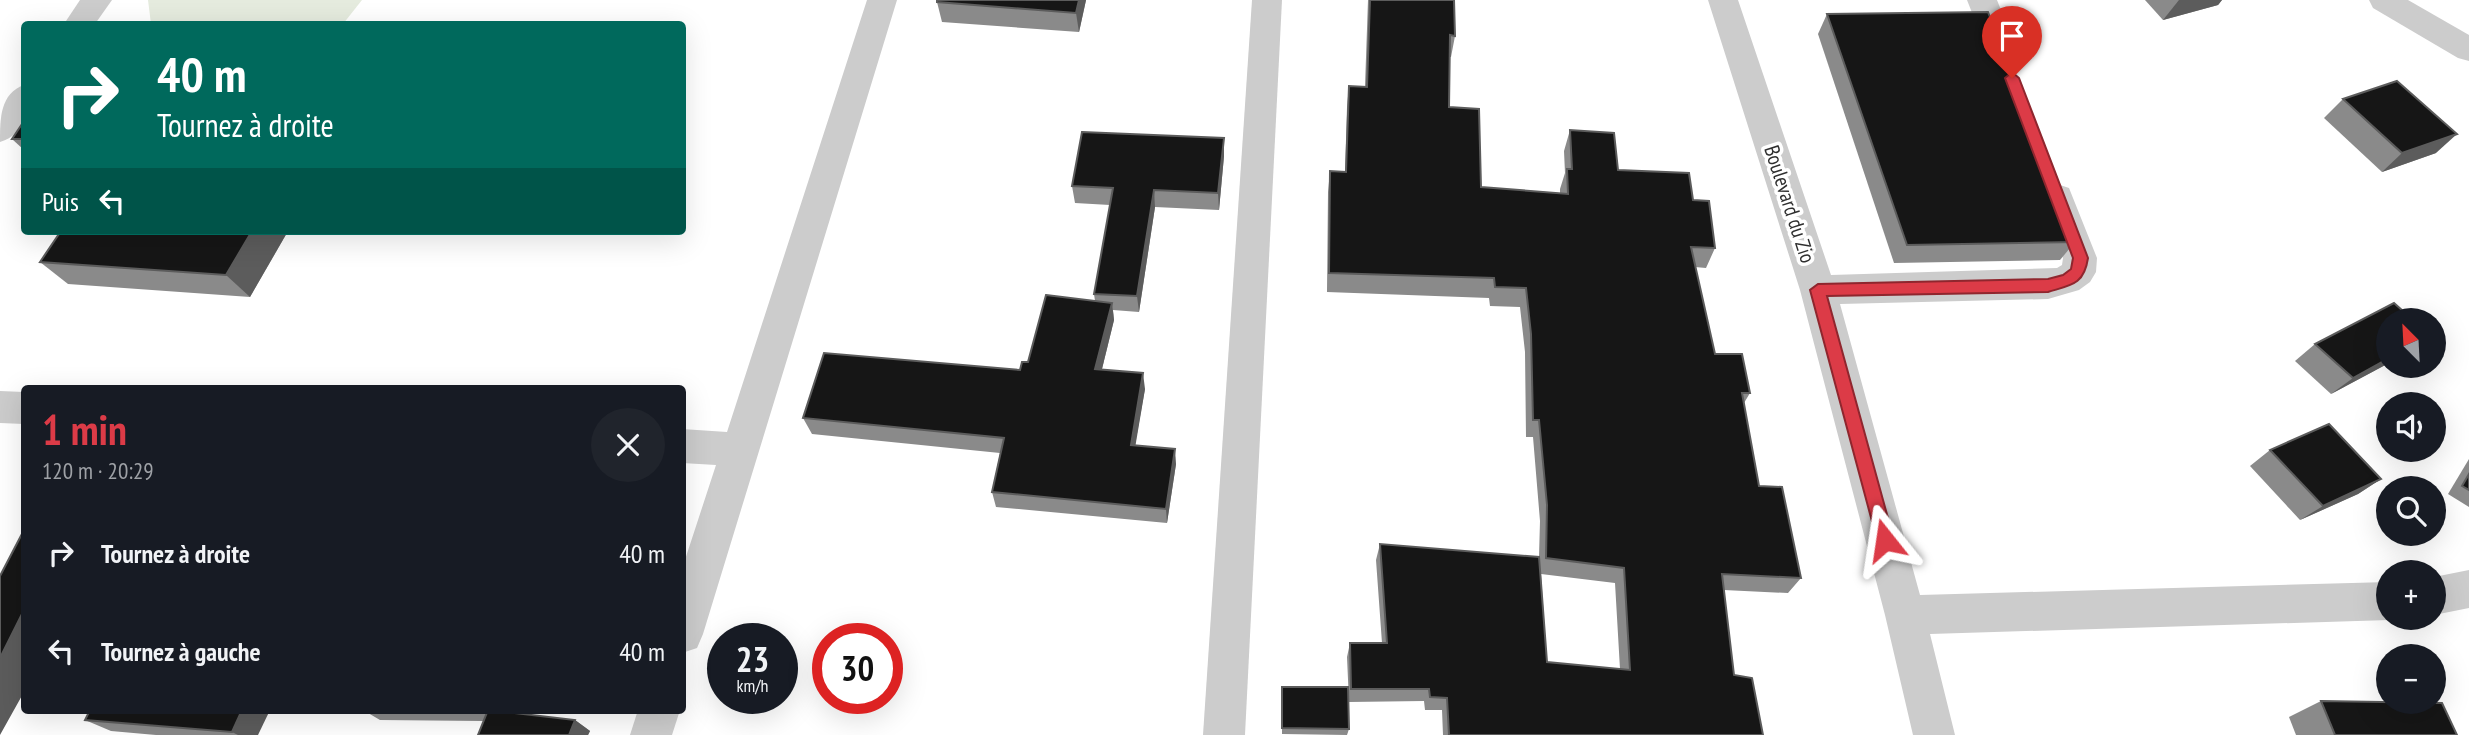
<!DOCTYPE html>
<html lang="fr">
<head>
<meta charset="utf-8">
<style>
  :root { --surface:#171b24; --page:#20242c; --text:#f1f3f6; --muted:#9ea1a6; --accent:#dc3b47 }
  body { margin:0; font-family:"PT Sans Narrow",sans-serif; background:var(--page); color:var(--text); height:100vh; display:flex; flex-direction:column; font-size:26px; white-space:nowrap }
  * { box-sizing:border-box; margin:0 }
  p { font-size:23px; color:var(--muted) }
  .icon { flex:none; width:38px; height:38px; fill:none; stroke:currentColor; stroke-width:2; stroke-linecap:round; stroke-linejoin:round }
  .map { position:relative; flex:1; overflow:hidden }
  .side { position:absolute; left:21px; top:385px; width:665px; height:329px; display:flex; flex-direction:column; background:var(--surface); border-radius:7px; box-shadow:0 7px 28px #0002 }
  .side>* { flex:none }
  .top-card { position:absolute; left:21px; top:21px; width:665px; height:214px; border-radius:7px; box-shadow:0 7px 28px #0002; background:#00695c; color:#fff; overflow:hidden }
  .needle { width:46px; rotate:336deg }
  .fabs { position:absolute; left:2376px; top:308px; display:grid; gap:14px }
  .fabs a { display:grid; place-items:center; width:70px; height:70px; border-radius:50%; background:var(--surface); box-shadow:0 7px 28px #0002; font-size:35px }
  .speed { position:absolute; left:707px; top:623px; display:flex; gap:14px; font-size:35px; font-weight:700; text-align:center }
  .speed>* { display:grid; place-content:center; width:91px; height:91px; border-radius:50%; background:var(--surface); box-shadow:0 7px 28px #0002; line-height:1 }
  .speed small { font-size:18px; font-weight:400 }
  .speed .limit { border:10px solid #d22; background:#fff; color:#111 }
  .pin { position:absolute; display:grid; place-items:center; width:60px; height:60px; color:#fff; margin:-72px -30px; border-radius:50% 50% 50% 0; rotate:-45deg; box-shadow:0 0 7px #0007 }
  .pin .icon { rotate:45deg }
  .me { position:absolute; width:77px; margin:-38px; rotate:345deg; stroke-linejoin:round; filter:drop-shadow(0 0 5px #0008) }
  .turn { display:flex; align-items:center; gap:24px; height:147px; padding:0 21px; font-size:32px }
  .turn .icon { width:91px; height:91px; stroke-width:2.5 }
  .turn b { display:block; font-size:49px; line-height:60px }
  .then { display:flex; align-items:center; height:66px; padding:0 21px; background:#0003; gap:14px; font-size:26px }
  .round { display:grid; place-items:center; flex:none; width:74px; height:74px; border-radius:37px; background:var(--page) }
  .overview { display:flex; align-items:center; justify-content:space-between; height:119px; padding:0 21px }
  h1 { font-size:42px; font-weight:700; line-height:52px; color:var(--accent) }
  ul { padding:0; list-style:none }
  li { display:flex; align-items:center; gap:21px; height:98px; padding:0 21px }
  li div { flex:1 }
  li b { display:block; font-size:26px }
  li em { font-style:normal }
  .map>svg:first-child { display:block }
  .green { fill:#e5ebde }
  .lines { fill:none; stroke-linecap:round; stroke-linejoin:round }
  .street { fill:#ccc; fill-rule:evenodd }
  .wall { fill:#8a8a8a; fill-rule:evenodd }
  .shaded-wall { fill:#5c5c5c }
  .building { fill:#161616; stroke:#5c5c5c; stroke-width:2 }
  .route { fill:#dc3b47; stroke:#8f262e; stroke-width:2 }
  .labels { text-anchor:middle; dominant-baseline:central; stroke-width:7; stroke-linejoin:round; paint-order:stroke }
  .street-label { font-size:21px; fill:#2f2f2f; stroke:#fff }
</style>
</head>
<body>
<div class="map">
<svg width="2469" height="735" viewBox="0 0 2469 735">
  <rect width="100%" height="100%" fill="#fff"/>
  <polygon class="green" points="148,0 362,0 343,24 151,24"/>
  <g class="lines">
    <g class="street">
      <polygon points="80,0 112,0 95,24 64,24"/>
      <polygon points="867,0 897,0 703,634 697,648 682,653 682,569 716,465 682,463 682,429 727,432"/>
      <polygon points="1252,0 1282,0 1245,735 1203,735"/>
      <polygon points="1708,0 1738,0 1831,275 2057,268 2062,265 2063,258 2040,197 2045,188 2057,184 2069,188 2097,258 2096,272 2090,282 2079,290 2048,299 1840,304 1920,595 2389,582 2389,618 2395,618 2389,620 1930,634 1955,735 1913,735 1885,615 1800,290"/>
      <polygon points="1967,0 1997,0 2020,58 2015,66 2004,69 1993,66"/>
      <polygon points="2369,0 2408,0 2469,35 2469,61 2458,58 2373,8"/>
      <path d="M24,85C26,109 27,134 0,142C0,118 0,94 24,85Z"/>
      <polygon points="0,391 24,392 24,424 0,423"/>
      <polygon points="2469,570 2469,608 2434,615 2434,577"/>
      <polygon points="638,710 680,710 672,735 630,735"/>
    </g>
  </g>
  <g class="wall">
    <polygon points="1086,0 1079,32 942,22 937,2"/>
    <path d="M1368,0H1454L1455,36L1451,57H1450L1449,107L1481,187L1560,193V189L1565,173L1564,151L1570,130L1618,170L1693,200L1715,248L1706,268L1695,267L1715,354L1750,393L1744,403L1759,486L1801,578L1788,593L1724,590L1734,675L1763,735H1443L1442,710H1425L1424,701L1349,702L1347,657L1350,643H1382L1376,560L1380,544L1539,557L1540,521L1533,437H1526L1525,352L1520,307L1490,306L1489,298L1327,292L1328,192L1330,171L1345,172L1347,107L1349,86H1365ZM1541,574L1615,583L1620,669L1547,662Z"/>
    <polygon points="2145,0 2222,0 2218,5 2163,20"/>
    <polygon points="1827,14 2075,242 2060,260 1894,263 1818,34"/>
    <polygon points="2343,99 2436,153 2382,172 2324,118"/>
    <polygon points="24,121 24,150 12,139"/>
    <polygon points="1224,138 1224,156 1219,210 1155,207 1139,312 1113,310 1114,320 1102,369 1145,389 1135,445 1176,464 1167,523 996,507 992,492 1000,453 812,434 803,418 1020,370 1095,301 1094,294 1110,205 1075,203 1072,186"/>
    <polygon points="288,231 250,297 68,284 40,262"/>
    <polygon points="2389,320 2389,363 2331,394 2295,361 2315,344"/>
    <polygon points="2270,450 2381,479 2358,494 2300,520 2250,466"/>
    <polygon points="2469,459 2469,507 2448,494"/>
    <polygon points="1282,687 1349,729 1347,735 1282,734"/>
    <polygon points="2321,701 2457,735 2296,735 2289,717"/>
    <polygon points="90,710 258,735 156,735 111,731 85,720"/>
    <polygon points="363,710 512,710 511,713 575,720 590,731 588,735 478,735 484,721 380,720"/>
  </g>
  <g class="shaded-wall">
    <polygon points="1079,0 1086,0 1079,32 1076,13"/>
    <polygon points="2179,0 2222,0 2218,5 2163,20"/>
    <polygon points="2457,134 2436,153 2382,172 2402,153"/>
    <polygon points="1224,138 1224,156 1219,210 1218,193"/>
    <polygon points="1154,190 1155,207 1139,312 1137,296"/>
    <polygon points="252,231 288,231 250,297 226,275"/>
    <polygon points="1112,303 1114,320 1098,385 1095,369"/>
    <polygon points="2389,358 2389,363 2331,394 2353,378"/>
    <polygon points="1143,373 1145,389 1133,460 1131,445"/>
    <polygon points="1175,449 1176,464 1167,523 1166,509"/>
    <polygon points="2381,479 2358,494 2300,520 2323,506"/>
    <polygon points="24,610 24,675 22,680 24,682 24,692 0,735 0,658"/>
    <polygon points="242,710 270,710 258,735 238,735 232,732"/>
    <polygon points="492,710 512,710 508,722"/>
    <polygon points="575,720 590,731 588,735 569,735"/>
  </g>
  <g class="building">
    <polygon points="937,0 1079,0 1076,13 937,2"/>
    <polygon points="1370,0 1454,0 1455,36 1450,35 1449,107 1479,109 1481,187 1568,194 1567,169 1572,169 1570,130 1614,133 1618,170 1689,173 1693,200 1709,201 1715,248 1691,247 1715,354 1742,354 1750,393 1742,393 1759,486 1782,487 1801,578 1722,574 1734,675 1752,678 1763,735 1449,735 1447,698 1430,697 1429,689 1351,689 1350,643 1387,643 1380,544 1539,557 1547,662 1630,670 1624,568 1546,558 1547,505 1539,420 1533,420 1531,334 1526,288 1495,287 1494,278 1329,273 1330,171 1346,172 1349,86 1367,87"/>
    <polygon points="1988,12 2075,242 1907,245 1827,14"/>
    <polygon points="2397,81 2457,134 2402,153 2343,99"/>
    <polygon points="24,121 24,139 12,139"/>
    <polygon points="1082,132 1224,138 1218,193 1154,190 1137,296 1094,294 1113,188 1072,186"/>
    <polygon points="61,231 252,231 226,275 40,262"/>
    <polygon points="1046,295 1112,303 1095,369 1143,373 1131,445 1175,449 1166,509 992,492 1004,438 803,418 824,353 1020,370 1022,362 1028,362"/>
    <polygon points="2394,303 2413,320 2389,320 2389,358 2353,378 2315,344"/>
    <polygon points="2329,424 2381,479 2323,506 2270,450"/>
    <polygon points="2469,474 2469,490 2462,486"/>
    <polygon points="24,530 24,610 0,658 0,576"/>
    <polygon points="1282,687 1348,687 1349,729 1282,728"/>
    <polygon points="2321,701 2442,703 2457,735 2335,735"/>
    <polygon points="90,710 242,710 232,732 85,720"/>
    <polygon points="488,710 489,710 575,720 569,735 478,735"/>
  </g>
  <path class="route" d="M2012,72L2019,78L2088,258C2084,285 2071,285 2048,292L1827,296L1894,540L1891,546L1885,548L1879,546L1877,540L1810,290L1818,284L2048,279L2063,275L2071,269L2073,258L2005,78Z"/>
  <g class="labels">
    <g class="street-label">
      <text transform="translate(1790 204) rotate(72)">Boulevard du Zio</text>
    </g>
  </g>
</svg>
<div class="fabs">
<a><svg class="needle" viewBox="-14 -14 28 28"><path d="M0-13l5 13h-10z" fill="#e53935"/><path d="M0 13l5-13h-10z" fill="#9ea1a6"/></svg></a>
<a><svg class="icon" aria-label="sound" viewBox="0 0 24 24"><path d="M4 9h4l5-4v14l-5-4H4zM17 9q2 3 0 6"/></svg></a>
<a><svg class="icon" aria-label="search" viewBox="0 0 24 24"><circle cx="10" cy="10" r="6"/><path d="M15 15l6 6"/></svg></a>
<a>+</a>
<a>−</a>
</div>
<div class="speed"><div>23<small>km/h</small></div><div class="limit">30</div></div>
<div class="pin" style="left:2012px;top:78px;background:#d93025"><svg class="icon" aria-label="arrive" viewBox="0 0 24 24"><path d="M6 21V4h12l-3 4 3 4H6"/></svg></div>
<svg class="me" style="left:1885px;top:540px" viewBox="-20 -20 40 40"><path d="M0-17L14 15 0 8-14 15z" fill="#dc3b47" stroke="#fff" stroke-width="4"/></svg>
<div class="top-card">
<div class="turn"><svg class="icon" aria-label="right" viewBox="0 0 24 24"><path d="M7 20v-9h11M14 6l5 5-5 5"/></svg><div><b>40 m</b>Tournez à droite</div></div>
<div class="then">Puis<svg class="icon" aria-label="left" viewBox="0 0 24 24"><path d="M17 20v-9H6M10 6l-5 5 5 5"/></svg></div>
</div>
<section class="side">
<div class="overview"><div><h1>1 min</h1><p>120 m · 20:29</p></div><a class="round"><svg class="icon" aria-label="close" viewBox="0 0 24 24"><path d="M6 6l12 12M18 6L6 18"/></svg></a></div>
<ul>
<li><svg class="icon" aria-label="right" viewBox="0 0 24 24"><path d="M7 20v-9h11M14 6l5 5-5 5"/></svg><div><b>Tournez à droite</b></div><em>40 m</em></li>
<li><svg class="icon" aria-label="left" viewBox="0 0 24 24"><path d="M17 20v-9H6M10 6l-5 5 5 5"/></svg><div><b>Tournez à gauche</b></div><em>40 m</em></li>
</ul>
</section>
</div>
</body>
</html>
